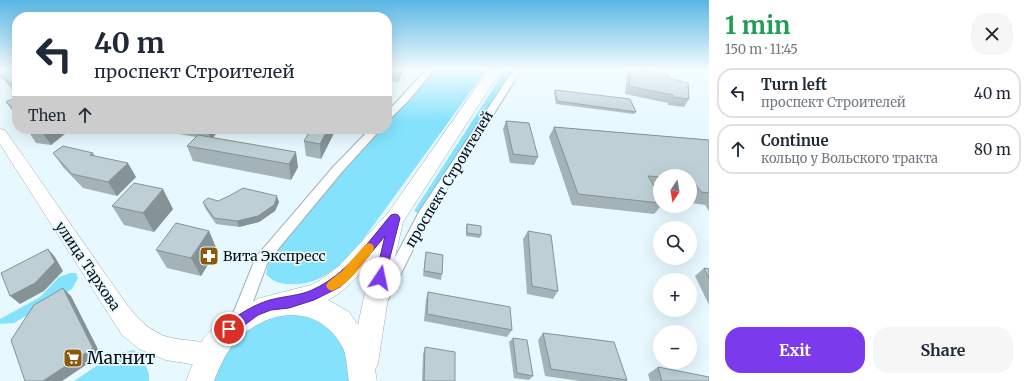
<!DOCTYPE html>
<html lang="en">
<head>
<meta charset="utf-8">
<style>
  :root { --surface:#fff; --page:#f6f6f7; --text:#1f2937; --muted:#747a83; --line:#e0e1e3; --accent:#7c3aed }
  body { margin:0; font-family:Merriweather,serif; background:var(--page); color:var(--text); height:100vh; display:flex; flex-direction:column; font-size:15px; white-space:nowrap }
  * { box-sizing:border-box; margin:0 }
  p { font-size:13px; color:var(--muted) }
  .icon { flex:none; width:22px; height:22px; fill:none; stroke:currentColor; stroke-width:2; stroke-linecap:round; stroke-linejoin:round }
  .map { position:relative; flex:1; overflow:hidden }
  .panel { display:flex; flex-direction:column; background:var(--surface); width:320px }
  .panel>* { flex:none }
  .banner { position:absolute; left:12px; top:12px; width:380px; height:122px; border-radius:16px; box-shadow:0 4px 16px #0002; background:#fff; color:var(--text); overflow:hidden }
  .needle { width:26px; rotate:192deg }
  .tools { position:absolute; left:653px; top:169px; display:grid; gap:8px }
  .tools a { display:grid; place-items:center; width:44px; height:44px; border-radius:50%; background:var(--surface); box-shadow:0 4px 16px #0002; font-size:20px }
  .pin { position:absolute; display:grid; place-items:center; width:34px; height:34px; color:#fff; margin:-17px; border:2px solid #fff; border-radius:50%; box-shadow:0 1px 4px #0007 }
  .me { position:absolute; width:44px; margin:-22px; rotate:11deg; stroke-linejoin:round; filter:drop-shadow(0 0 3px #0008) }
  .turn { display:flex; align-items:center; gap:14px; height:84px; padding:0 16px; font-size:18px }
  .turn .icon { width:52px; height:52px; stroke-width:2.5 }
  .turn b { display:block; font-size:28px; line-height:34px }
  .then { display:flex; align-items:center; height:38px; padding:0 16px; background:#0003; gap:8px; font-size:15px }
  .round { display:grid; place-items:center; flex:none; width:42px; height:42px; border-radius:16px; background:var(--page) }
  .headline { display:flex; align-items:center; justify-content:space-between; height:68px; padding:0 16px }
  h1 { font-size:24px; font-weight:700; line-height:30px; color:#1e9e55 }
  .button { display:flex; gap:8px; margin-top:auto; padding:8px 16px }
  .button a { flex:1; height:46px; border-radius:16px; background:var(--accent); color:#fff; font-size:16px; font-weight:700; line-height:46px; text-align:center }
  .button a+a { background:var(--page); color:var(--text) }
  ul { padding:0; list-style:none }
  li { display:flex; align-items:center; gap:12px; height:50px; margin:0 8px 6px; padding:0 8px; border:2px solid var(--line); border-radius:16px }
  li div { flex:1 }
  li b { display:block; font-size:15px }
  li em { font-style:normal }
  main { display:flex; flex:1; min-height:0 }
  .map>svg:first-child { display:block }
  .green { fill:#85e2fd }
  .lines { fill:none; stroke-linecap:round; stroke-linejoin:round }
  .minor-casing { stroke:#9fb0b6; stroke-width:2 }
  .secondary-casing { stroke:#9fb0b6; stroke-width:1 }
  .primary-casing { stroke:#9fb0b6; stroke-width:1 }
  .minor { fill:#fff; fill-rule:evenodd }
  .secondary { fill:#fff; fill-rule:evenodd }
  .primary { fill:#fff; fill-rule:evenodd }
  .wall { fill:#a3b3b8 }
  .shaded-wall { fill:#859296 }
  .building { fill:#bed0d6; stroke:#859296 }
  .route { fill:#7c3aed; stroke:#51269a }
  .slow { fill:#f59e0b }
  .labels { text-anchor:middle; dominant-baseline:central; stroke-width:3.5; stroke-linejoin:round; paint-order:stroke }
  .street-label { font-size:14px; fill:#090f10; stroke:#e7f9ff }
  .poi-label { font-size:14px; fill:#090f10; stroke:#e7f9ff; text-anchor:start }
  .near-poi-label { font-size:17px; fill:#090f10; stroke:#e7f9ff; text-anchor:start }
</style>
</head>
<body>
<main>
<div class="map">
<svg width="709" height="381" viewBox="0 0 709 381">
  <rect width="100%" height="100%" fill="#e7f9ff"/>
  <g class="green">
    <path d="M436,69H487L349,259C328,273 317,285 291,284C280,284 273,282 266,274L268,264L273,255L343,171L381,129H387V123Z"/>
    <polygon points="506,69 513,69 420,214 414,211"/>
    <polygon points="70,273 76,273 78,278 72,289 14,323 0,324 0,319 40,297 59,277"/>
    <polygon points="287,311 318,317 342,338 352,381 211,381 217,362 240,332"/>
    <path d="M134,350C141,359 151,369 149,381H74L113,355Z"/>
  </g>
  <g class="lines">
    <g class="minor-casing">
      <g id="minor">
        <polygon points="427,69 435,69 409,100 390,119 387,120 387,112"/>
        <polygon points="514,69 522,69 429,217 388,300 383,302 378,300 375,295 378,290 419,212"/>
        <polygon points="370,129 381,129 342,172 274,254 267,264 244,326 238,329 232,326 230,321 256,257 334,166"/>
      </g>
    </g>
    <g class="secondary-casing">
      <path id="secondary" d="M0,129L5,130C39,178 72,227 106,275C121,295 134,320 156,332C174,343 198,338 218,346L221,355L218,364L209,367L166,360L139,349L122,335L0,144Z"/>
    </g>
    <g class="primary-casing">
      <path id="primary" d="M489,69H502L403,222L393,265L378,363L375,370L377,381H349C347,371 347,357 343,348C325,313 288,306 255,326C251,329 246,331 242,334C227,350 222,361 214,381H186L203,339L225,316L260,298L311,285L319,281L339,266L388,213ZM372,259L371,265L358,325L349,312L328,300C346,291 359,275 372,259Z"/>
    </g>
    <use href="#minor" class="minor"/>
    <use href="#secondary" class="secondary"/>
    <use href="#primary" class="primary"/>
  </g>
  <g class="wall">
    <polygon points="0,69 17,77 17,93 12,90 7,83 0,77"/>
    <polygon points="387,69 404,69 398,82 387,80"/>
    <polygon points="630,69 638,69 669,78 689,99 684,107 668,105 668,103 625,94 627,75"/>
    <polygon points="555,90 636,112 634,114 556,104 554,93"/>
    <polygon points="17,97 17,115 14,113 6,102"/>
    <polygon points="506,121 538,157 534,165 510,163 503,129"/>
    <polygon points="554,127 709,140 709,211 705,205 691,203 690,201 690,176 660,176 660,189 655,189 660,197 660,206 661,206 654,214 572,205 549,137"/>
    <polygon points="27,129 71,129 51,145 36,143"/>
    <polygon points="150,129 218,129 218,131 213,138 298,167 291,180 193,161 187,146 196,137"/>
    <polygon points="336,129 321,159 306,156 304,141"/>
    <polygon points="53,153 93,153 95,156 136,177 117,196 83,188 63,167"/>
    <polygon points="203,202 279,202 275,211 259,222 239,227 216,224 205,208"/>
    <polygon points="112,206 173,209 154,232 124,225"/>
    <polygon points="467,224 481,235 480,238 466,236 466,227"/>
    <polygon points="209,231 217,250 201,276 167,268 156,250"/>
    <polygon points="528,231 558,291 553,299 527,294 523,239"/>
    <polygon points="426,252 442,274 441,280 423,276 425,258"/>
    <polygon points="704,268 709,269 709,305 695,276"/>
    <polygon points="428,292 512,330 507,337 424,321 426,299"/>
    <polygon points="543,333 627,380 626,381 580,381 545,376 538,340"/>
    <polygon points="513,338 533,376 529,380 514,378 509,342"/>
    <polygon points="425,347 455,381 422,381 423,354"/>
    <polygon points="658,367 709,381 650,381 648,374"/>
  </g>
  <g class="shaded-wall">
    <polygon points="400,69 404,69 398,82"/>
    <polygon points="49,129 71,129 51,145 43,133"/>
    <polygon points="207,129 218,129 218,131 211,140"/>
    <polygon points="328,129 336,129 321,159 320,144"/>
    <polygon points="296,152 298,167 291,180 289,164"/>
    <polygon points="128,163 136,177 117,196 108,182"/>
    <polygon points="163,189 173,209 154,232 143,213"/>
    <polygon points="277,196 279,202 275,211 259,222 239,227 237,221"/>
    <polygon points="209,231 217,250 201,276 191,258"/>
    <polygon points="48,249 55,257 63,271 44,291 20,304 10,296"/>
    <polygon points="63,288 71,296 101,355 62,381 43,381"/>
  </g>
  <g class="building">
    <polygon points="0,69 7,69 17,77 17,86 5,80 6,78 0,73"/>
    <polygon points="631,69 638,69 668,75 669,78 688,83 689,99 673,97 673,95 629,86"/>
    <polygon points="555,90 630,99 636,112 557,101"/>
    <polygon points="17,97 17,111 6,102"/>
    <polygon points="506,121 529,123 538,157 513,154"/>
    <polygon points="554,127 709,140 709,193 701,192 693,181 690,180 690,176 660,176 660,177 648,176 660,197 660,203 578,194"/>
    <polygon points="31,129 49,129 43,133 28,131"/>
    <polygon points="311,129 328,129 320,144 304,141"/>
    <polygon points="198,135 296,152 289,164 187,146"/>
    <polygon points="63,146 93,153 90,155 128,163 108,182 72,174 53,153"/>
    <polygon points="134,183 163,189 143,213 112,206"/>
    <polygon points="243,188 277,196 274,205 258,216 237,221 214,218 203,202 208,198 218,201 229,196"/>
    <polygon points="176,223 209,231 191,258 156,250"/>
    <polygon points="467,224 481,226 481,235 467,233"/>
    <polygon points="528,231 551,235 558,291 532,286"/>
    <polygon points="48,249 55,262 35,283 10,296 1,273"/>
    <polygon points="426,252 443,255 442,274 424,271"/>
    <polygon points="704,268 709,269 709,278"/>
    <polygon points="63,288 93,348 43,381 25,381 11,340 34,305"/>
    <polygon points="428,292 510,307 512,330 427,314"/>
    <polygon points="543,333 614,342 627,380 551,369"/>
    <polygon points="513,338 527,340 533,376 517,373"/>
    <polygon points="425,347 455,352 455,381 424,381"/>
    <polygon points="658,367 709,377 709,381 662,381"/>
  </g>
  <linearGradient id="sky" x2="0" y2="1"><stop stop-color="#59b6e3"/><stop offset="0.57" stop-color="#f4fcff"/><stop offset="1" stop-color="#f4fcff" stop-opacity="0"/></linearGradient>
  <rect width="709" height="122" fill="url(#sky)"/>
  <path class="route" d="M395,214L398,215L400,218L384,281L380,282L376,281L375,278L385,236L351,277L340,287L314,300L289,308L271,310L258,315L234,333L229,335L225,333L223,329L225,324C240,314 253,305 270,300C284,296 299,296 312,290C346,275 368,242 391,215Z"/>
  <path class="slow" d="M369,243L373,245L374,248L373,251C362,264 349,285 332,291L328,289L326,286L328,282L343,270L365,245Z"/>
  <defs>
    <g id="pharmacy-square" transform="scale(1)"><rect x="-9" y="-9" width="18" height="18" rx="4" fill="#8d5808" stroke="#e7f9ff"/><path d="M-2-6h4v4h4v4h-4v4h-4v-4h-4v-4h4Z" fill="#fff"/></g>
    <g id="supermarket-square" transform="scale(1)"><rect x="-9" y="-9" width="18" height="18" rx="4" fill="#8d5808" stroke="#e7f9ff"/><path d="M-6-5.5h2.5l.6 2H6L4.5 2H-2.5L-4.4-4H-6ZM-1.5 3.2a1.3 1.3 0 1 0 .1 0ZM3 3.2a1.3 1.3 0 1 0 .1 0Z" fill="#fff"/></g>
  </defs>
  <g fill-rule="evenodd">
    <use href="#pharmacy-square" x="209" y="256"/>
    <use href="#supermarket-square" x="73" y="358"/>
  </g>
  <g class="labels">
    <g class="street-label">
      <text transform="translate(449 179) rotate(-59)">проспект Строителей</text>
      <text transform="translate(88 266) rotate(56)">улица Тархова</text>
    </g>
    <g class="poi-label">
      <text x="223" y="256">Вита Экспресс</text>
    </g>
    <g class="near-poi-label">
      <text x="87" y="358">Магнит</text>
    </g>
  </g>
</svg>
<div class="tools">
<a><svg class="needle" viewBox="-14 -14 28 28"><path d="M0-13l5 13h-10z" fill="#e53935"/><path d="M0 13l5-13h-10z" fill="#747a83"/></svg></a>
<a><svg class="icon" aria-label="search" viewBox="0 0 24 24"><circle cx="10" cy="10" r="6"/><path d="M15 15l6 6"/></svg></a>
<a>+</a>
<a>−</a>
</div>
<div class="pin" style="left:229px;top:329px;background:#d93025"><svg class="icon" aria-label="arrive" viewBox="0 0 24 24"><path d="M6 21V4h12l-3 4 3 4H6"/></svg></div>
<svg class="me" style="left:380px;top:278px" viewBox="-20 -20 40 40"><circle r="19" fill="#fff"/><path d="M0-13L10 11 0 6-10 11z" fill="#7c3aed"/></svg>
<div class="banner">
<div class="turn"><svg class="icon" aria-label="left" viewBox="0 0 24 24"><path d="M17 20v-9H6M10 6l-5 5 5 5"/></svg><div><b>40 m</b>проспект Строителей</div></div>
<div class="then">Then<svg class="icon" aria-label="ahead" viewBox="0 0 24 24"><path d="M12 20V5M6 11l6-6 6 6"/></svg></div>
</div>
</div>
<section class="panel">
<div class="headline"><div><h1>1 min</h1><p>150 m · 11:45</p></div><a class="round"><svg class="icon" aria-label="close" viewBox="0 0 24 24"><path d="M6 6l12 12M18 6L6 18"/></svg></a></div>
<ul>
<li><svg class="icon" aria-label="left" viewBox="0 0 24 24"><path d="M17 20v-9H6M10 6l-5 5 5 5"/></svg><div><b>Turn left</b><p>проспект Строителей</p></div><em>40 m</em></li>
<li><svg class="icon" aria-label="ahead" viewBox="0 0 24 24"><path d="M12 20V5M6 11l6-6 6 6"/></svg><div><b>Continue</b><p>кольцо у Вольского тракта</p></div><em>80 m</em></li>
</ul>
<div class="button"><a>Exit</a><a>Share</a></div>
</section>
</main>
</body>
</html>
